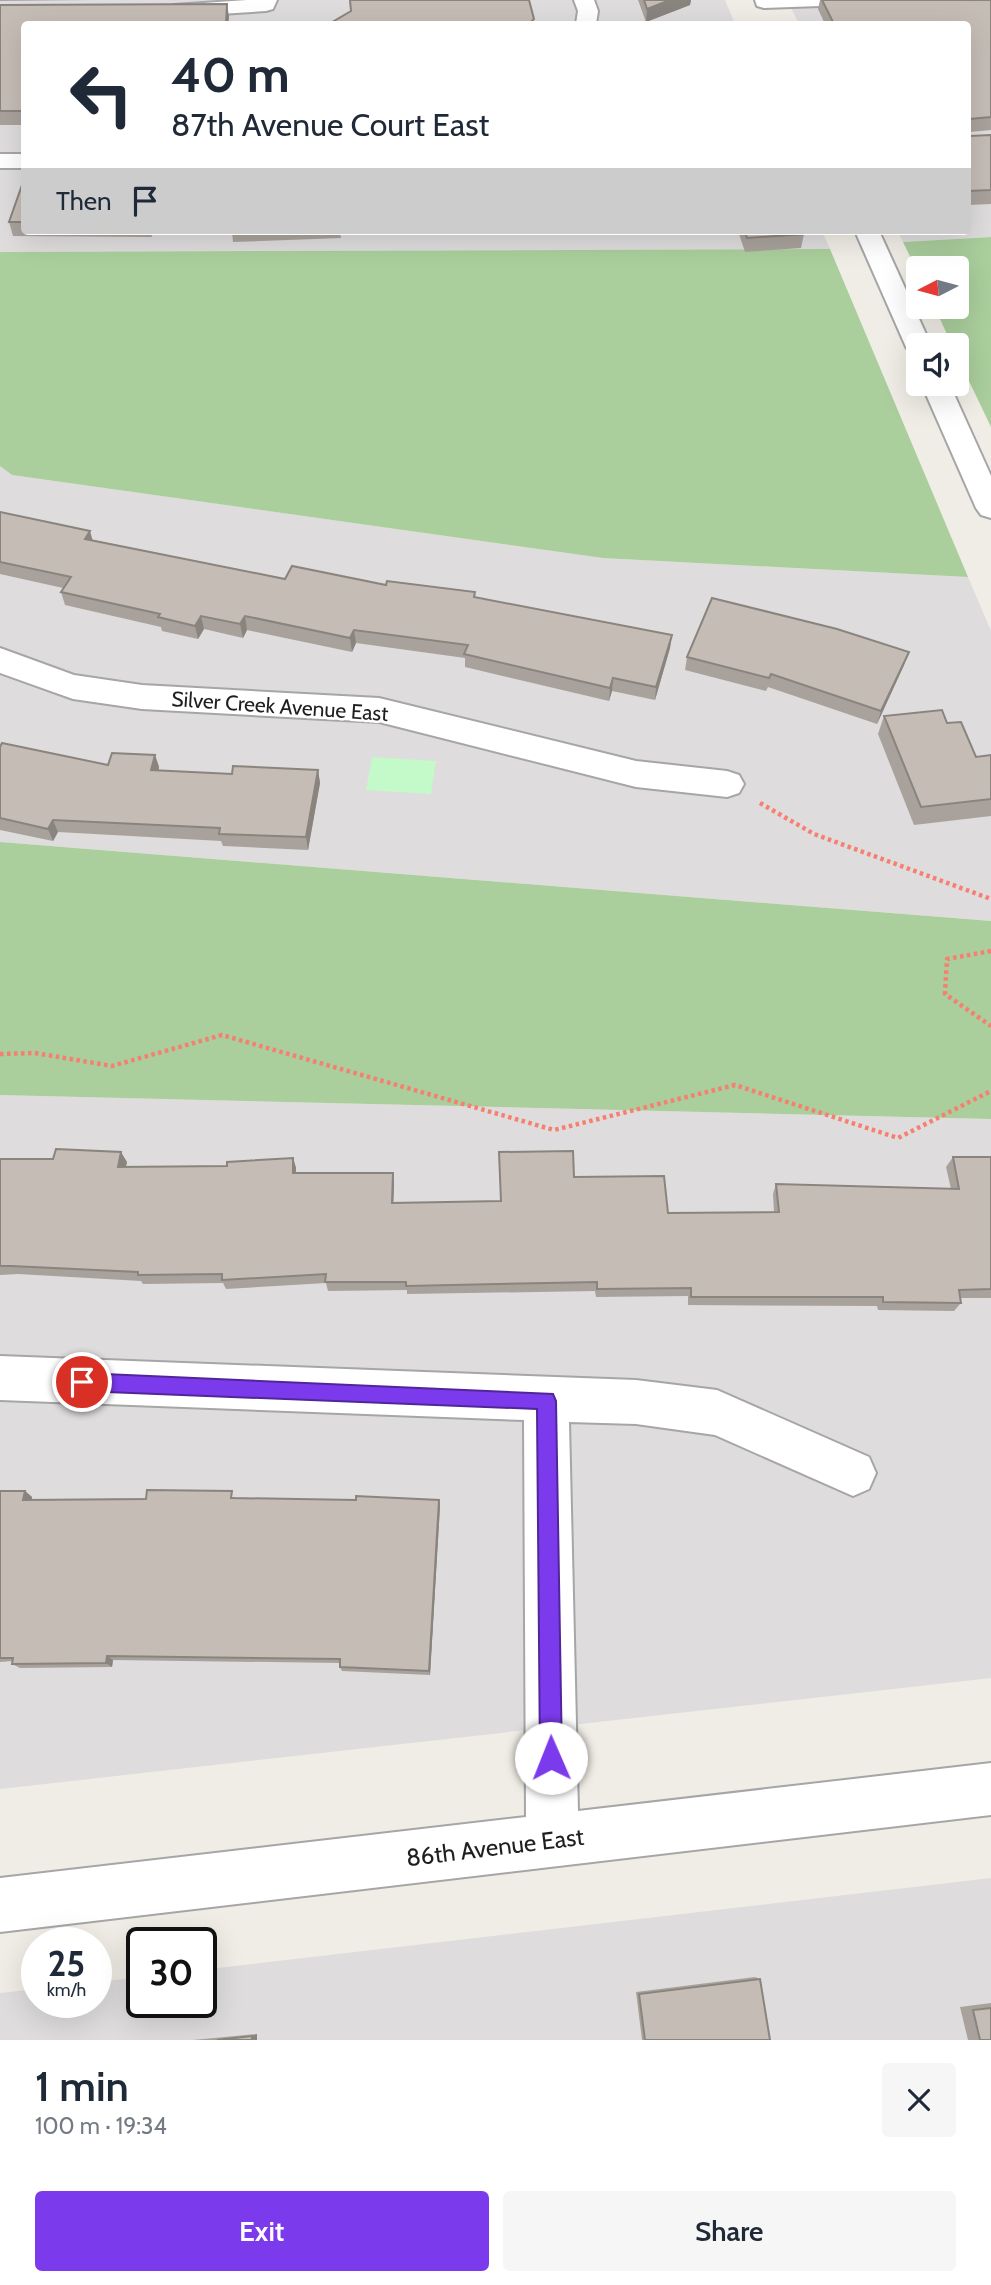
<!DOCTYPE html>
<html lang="en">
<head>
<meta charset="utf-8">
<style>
  :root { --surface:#fff; --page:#f6f6f7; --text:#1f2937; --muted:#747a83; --accent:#7c3aed }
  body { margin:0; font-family:Cabin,sans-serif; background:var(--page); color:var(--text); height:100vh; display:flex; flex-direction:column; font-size:26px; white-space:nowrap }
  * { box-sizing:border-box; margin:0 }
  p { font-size:23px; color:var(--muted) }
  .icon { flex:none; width:38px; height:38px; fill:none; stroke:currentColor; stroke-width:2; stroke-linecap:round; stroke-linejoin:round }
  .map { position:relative; height:2040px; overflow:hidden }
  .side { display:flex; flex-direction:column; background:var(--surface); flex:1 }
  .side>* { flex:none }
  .guide { position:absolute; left:21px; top:21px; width:950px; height:214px; border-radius:7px; box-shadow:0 7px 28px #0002; background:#fff; color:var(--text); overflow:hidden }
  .needle { width:46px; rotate:264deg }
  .tools { position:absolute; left:906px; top:256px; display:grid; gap:14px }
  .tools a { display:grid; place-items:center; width:63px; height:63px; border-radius:7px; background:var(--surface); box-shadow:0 7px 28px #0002; font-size:35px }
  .speed { position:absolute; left:21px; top:1927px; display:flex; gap:14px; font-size:35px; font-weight:700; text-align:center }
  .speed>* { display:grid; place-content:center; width:91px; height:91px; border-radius:50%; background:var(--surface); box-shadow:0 7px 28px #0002; line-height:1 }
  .speed small { font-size:18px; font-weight:400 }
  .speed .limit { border:4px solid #111; border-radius:10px; background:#fff; color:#111 }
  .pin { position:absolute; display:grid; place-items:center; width:60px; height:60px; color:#fff; margin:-30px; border:4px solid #fff; border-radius:50%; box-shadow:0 2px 7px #0007 }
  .me { position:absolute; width:77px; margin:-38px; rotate:359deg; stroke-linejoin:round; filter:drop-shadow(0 0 5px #0008) }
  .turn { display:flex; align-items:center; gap:24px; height:147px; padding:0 35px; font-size:32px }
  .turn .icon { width:91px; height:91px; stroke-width:2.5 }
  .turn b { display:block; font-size:49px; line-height:60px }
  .then { display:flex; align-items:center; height:66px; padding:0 35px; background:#0003; gap:14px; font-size:26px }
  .round { display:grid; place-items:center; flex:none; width:74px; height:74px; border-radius:7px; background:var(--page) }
  .headline { display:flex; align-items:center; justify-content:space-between; height:119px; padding:0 35px }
  h1 { font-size:42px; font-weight:600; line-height:52px }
  .action { display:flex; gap:14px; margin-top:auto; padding:14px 35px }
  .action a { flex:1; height:80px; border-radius:7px; background:var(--accent); color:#fff; font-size:28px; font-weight:600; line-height:80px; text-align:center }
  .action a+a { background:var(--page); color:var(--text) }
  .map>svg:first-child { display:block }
  .residential { fill:#dedcdc }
  .forest { fill:#aace9c }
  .park { fill:#c4f9c9 }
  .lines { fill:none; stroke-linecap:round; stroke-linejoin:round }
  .minor-casing { stroke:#a6a6a6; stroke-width:4 }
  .path { stroke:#f77f70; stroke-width:4.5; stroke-dasharray:3.5 3.5; stroke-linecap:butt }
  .minor { fill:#fff; fill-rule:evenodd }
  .wall { fill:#a9a29c }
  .shaded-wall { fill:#8a847f }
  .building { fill:#c5bcb5; stroke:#8a847f; stroke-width:2 }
  .route { fill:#7c3aed; stroke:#51269a; stroke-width:2 }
  .labels { text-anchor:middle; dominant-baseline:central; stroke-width:5; stroke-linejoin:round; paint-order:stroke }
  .street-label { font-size:21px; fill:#1f1f1f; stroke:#fff }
  .near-street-label { font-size:24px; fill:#1f1f1f; stroke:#fff }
</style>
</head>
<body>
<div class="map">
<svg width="991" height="2040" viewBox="0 0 991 2040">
  <rect width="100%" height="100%" fill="#f0ede6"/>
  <g class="residential">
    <polygon points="0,0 725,0 735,24 24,24 24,231 822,231 830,249 0,252"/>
    <polygon points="787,0 991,0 991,237 903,242 898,231 968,231 968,24 799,24"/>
    <polygon points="0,466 12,475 603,558 968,577 991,631 991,921 0,842"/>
    <polygon points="0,1095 991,1119 991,1678 0,1789"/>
    <polygon points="991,1878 991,2040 0,2040 0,1993 37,1989 37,2002 96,2002 96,1982 142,1977 142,2002 201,2002 201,1970"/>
  </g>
  <g class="forest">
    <polygon points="991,237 991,427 957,356 957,345 952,345 934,306 957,306 957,268 919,268 919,275 903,242"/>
    <polygon points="830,249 968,577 603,558 12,475 0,466 0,252"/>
    <polygon points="0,842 991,921 991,1119 0,1095"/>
  </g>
  <polygon class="park" points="372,757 436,761 431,794 366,790"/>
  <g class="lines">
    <g class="minor-casing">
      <g id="minor">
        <polygon points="247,0 277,0 273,9 266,11 174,17 164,11 174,5"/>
        <polygon points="574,0 594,0 598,11 596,24 576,24 578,11"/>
        <polygon points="755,0 830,0 820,6 764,8 757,6"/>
        <rect x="0" y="154" width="24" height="14"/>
        <polygon points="855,231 879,231 931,345 919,345 919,355 910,353 906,347"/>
        <polygon points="921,383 949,383 991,476 991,518 981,515 976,508"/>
        <polygon points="0,648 74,675 142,685 379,698 636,761 727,771 739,775 744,784 739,793 727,797 636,787 379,722 142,709 73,699 0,673"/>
        <polygon points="0,1356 636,1380 717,1390 869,1457 876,1473 869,1489 853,1496 715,1435 636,1424 569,1422 578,1811 991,1763 991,1815 0,1932 0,1878 526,1817 524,1420 0,1400"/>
      </g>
    </g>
    <g class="path">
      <polyline points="760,803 814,834 991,899"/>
      <polyline points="991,951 947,959 945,994 991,1026"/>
      <polyline points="0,1054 35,1053 112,1066 222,1035 554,1130 735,1085 898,1138 991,1091"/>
    </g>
    <use href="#minor" class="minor"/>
  </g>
  <g class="wall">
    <polygon points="0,0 89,0 0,1"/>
    <polygon points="638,0 691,0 690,5 646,22"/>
    <polygon points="820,0 991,0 991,130 970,132 970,136 991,135 991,204 968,205 968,24 825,24 818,9"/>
    <polygon points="0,5 229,17 228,24 24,24 24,125 0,125"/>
    <polygon points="24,185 24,231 151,231 152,237 13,236 9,222"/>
    <polygon points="232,231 340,231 341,238 233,242"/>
    <polygon points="738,231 802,231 804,234 801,248 745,252"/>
    <polygon points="0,512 93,540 285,579 386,585 475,597 672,635 670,648 655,700 612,691 609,701 465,667 465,658 356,643 352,652 247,630 243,638 204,629 198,639 162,631 161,627 65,605 61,592 63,588 0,574"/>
    <polygon points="687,657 904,665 877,724 768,687 766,691 685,670"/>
    <polygon points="884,716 947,723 976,757 991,755 991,816 914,825 878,734"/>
    <polygon points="0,747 108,765 155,755 159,767 159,771 232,774 318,770 320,783 308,850 223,846 221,841 58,832 53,841 0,830"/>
    <polygon points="953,1157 991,1157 991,1298 960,1298 961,1303 954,1311 878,1310 877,1306 688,1305 688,1296 596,1297 595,1291 407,1294 407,1290 328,1291 326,1283 226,1289 223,1283 143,1284 141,1281 18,1274 0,1275 0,1159 127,1162 126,1167 227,1166 293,1158 296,1168 296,1173 394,1183 393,1203 500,1201 574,1177 668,1213 774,1212 773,1194 776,1184 951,1189 946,1167"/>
    <polygon points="0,1491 25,1491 32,1497 32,1500 236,1497 236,1498 356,1500 439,1500 440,1506 430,1675 342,1671 340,1667 340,1663 113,1660 112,1667 20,1668 12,1664 13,1661 0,1662"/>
    <polygon points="755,1977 760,1979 770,2040 642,2040 636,1992"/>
    <polygon points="991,2003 991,2040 968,2040 960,2007"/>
    <polygon points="257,2034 257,2040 193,2040"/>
  </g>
  <g class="shaded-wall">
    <polygon points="670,0 691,0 690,5 646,22 647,9"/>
    <polygon points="227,4 229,17 228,24 226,24"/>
    <polygon points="90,531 94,545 85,539"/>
    <polygon points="201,616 204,629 198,639 195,626"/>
    <polygon points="245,616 247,630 243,638 240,624"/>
    <polygon points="354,630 356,643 352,652 350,638"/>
    <polygon points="672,635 670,648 655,700 656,687"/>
    <polygon points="909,652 904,665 877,724 881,711"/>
    <polygon points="613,678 612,691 609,701 610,688"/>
    <polygon points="155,755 159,767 155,783 151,770"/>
    <polygon points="318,770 320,783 308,850 306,837"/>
    <polygon points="53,820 58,832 53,841 48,829"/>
    <polygon points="121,1152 127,1162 123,1177 118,1167"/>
    <polygon points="293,1158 296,1168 295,1183 293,1173"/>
    <polygon points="393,1173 394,1183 393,1213 392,1203"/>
    <polygon points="25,1491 32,1497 31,1506 23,1500"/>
    <polygon points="439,1500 440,1506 430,1675 429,1671"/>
    <polygon points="107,1656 113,1660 112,1667 106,1663"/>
    <polygon points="257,2034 257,2040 252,2040 252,2036"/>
  </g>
  <g class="building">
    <polygon points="350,0 529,0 534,19 529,24 329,24 351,11"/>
    <polygon points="644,0 670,0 647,9"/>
    <polygon points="822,0 991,0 991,117 970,119 970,136 991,135 991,190 968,191 968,24 834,24"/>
    <polygon points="227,4 226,24 24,24 24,111 0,111 0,5"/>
    <polygon points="22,185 24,185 24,222 9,222"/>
    <polygon points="745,231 802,231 804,234 747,238"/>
    <polygon points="0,512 90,531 85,539 285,579 292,566 386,585 387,581 475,592 474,597 672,635 656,687 613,678 610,688 464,654 468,645 354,630 350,638 245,616 240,624 201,616 195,626 158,617 160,614 61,592 71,577 0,562"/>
    <polygon points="712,598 837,629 909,652 881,711 771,674 769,678 687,657"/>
    <polygon points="942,710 947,723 961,722 976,757 991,755 991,799 921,807 884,716"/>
    <polygon points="2,743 108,765 112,753 155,755 151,770 232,774 233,766 318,770 306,837 219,834 220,828 53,820 48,829 0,818 0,747"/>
    <polygon points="56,1149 121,1152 118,1167 227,1166 227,1162 293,1158 293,1173 393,1173 392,1203 501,1201 499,1152 573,1151 574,1177 664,1176 668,1213 779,1212 776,1184 959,1189 953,1157 991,1157 991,1289 959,1290 961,1303 883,1302 883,1297 691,1297 691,1288 597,1289 597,1282 406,1286 406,1282 325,1282 326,1274 222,1280 222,1274 138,1275 138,1272 11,1266 0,1266 0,1159 53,1159"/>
    <polygon points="147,1490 232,1491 231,1498 356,1500 356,1496 439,1500 429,1671 340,1667 340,1659 107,1656 106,1663 12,1664 13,1658 0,1658 0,1491 25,1491 23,1500 146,1499"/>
    <polygon points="760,1979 770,2040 645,2040 639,1994"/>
    <polygon points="991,2008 991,2040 980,2040 973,2010"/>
    <polygon points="252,2036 252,2040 217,2040"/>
  </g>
  <polygon class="route" points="82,1373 553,1394 556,1401 562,1758 559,1765 551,1768 544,1765 540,1758 537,1409 82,1391 75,1388 73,1382 75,1375"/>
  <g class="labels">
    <g class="street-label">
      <text transform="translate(280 706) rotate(4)">Silver Creek Avenue East</text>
    </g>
    <g class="near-street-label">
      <text transform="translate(495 1847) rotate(-7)">86th Avenue East</text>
    </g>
  </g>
</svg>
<div class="tools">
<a><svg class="needle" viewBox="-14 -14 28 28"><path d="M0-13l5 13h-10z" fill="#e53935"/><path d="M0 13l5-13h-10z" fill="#747a83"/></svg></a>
<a><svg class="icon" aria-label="sound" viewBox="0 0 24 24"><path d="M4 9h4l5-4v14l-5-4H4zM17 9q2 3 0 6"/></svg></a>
</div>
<div class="speed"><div>25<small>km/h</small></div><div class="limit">30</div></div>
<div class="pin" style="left:82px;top:1382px;background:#d93025"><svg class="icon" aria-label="arrive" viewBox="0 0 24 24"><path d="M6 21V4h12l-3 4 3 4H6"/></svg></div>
<svg class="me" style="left:551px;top:1758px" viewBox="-20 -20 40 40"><circle r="19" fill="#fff"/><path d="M0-13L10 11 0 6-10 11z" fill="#7c3aed"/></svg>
<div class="guide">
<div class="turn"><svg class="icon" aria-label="left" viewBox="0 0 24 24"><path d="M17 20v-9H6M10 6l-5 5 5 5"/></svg><div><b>40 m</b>87th Avenue Court East</div></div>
<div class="then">Then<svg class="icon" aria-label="arrive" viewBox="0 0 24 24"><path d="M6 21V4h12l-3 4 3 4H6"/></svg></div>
</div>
</div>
<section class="side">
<div class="headline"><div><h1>1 min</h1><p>100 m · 19:34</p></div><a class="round"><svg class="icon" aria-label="close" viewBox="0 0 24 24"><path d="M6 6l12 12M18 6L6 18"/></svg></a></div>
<div class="action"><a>Exit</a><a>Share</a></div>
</section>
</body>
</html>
